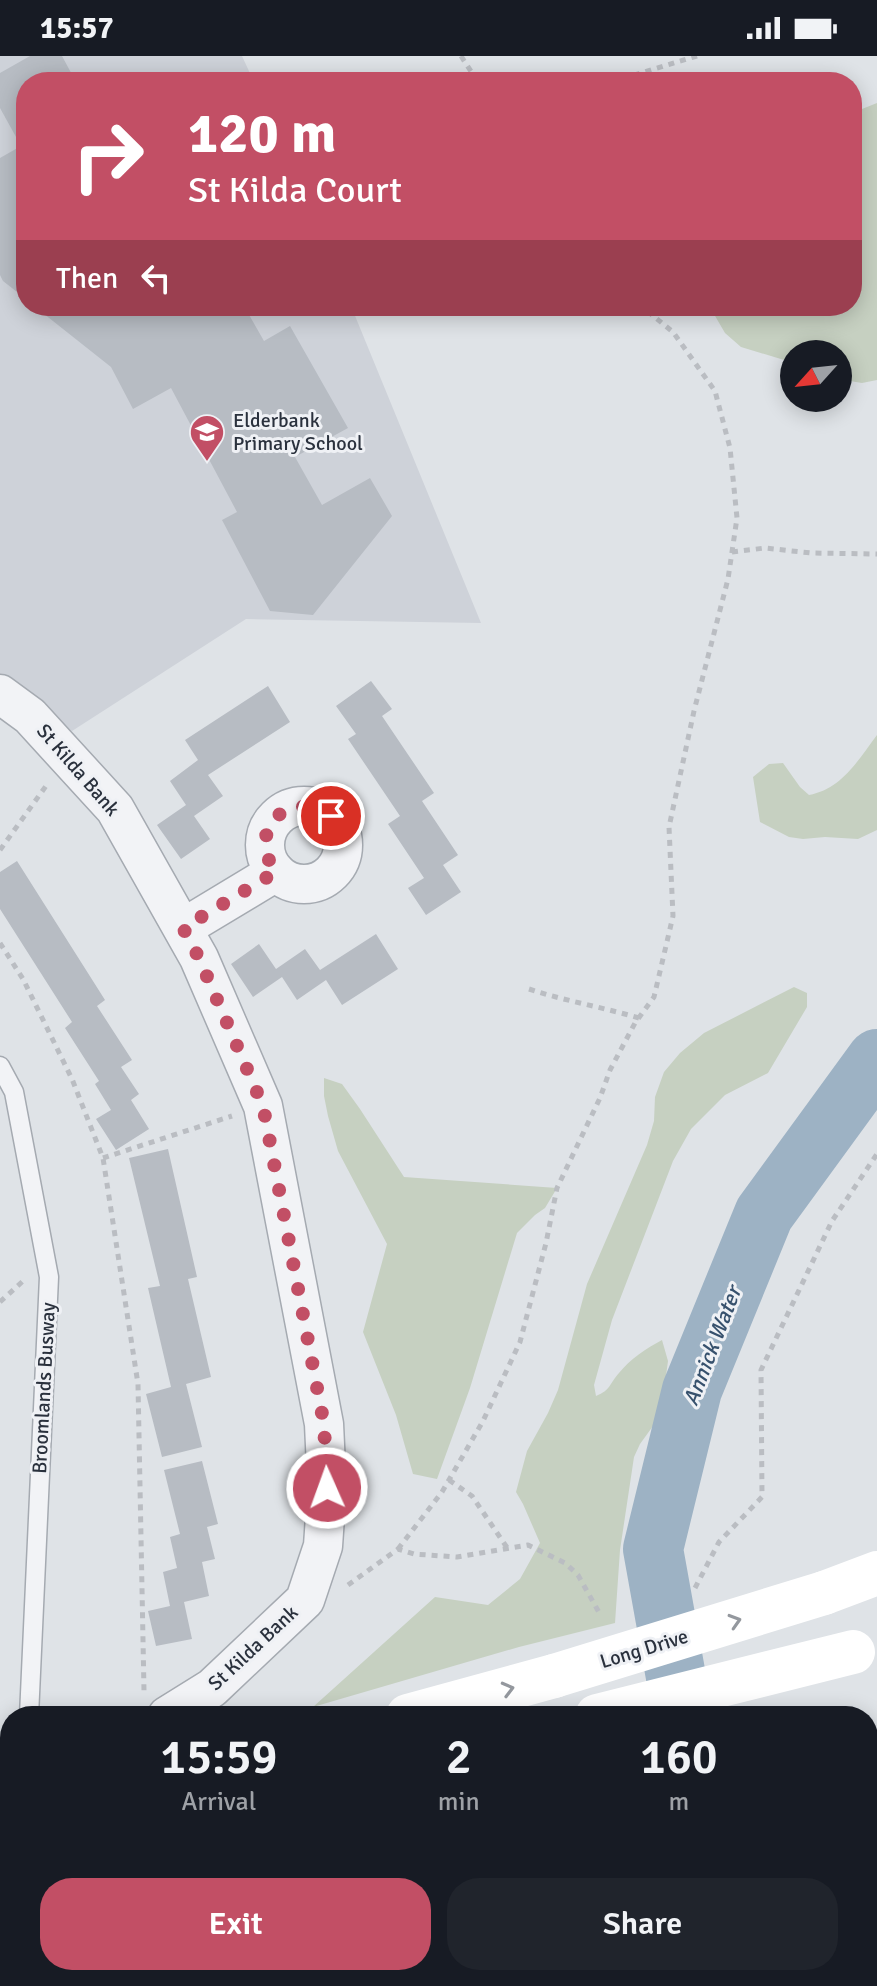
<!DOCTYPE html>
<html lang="en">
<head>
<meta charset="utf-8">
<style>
  :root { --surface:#171b24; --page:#20242c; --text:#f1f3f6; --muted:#9ea1a6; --accent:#c24f65 }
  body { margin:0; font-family:Signika,sans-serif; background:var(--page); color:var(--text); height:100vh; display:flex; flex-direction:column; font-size:30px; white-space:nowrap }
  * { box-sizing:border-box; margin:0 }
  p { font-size:26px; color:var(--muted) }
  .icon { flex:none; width:44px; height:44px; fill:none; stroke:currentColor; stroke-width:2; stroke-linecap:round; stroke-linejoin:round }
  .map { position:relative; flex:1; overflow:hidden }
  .side { position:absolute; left:0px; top:1650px; width:878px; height:280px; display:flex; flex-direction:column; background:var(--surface); border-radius:32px 32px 0 0; box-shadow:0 4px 20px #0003 }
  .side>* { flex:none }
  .guide { position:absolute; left:16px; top:16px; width:846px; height:244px; border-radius:32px; box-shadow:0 4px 20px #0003; background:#c24f65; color:#fff; overflow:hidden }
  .needle { width:52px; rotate:243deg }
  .tools { position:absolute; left:780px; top:284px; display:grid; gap:16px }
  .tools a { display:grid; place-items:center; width:72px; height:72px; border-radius:50%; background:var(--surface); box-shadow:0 4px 20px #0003; font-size:40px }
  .pin { position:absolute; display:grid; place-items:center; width:68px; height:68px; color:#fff; margin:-34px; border:4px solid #fff; border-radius:50%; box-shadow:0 2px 8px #0007 }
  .me { position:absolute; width:88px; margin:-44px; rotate:358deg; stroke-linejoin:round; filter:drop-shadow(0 0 6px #0008) }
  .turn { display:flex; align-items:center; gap:28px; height:168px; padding:0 40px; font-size:36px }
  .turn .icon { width:104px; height:104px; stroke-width:2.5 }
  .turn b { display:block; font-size:56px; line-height:68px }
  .then { display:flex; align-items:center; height:76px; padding:0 40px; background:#0003; gap:16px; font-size:30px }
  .eta { display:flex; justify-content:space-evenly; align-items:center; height:136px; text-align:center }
  .eta b { font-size:48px; font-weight:600; line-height:56px }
  .button { display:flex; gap:16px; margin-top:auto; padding:16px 40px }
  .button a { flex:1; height:92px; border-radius:32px; background:var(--accent); color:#fff; font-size:32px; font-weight:600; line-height:92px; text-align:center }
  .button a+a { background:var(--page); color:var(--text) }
  .status { display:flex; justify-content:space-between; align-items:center; height:56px; padding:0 40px; background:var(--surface); direction:ltr }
  .status svg { height:22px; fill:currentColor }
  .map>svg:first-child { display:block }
  .built { fill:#ced2d9 }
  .green { fill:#c6d0c1 }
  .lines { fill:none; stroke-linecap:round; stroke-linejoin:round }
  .river { stroke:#9db2c4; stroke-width:60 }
  .building { fill:#b7bcc3 }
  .service-casing { stroke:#a5aab1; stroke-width:21 }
  .minor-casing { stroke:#a5aab1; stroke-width:41 }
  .path { stroke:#babdc2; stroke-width:5; stroke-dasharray:6 6; stroke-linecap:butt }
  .service { stroke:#f2f3f6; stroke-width:18 }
  .minor { stroke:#f2f3f6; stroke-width:38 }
  .secondary { stroke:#fff; stroke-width:44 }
  .secondary-bridge { stroke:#fff; stroke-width:44 }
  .oneway { stroke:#94989e }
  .route { stroke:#c24f65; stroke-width:14; stroke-dasharray:0 25.2 }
  .labels { text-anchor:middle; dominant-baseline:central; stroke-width:6; stroke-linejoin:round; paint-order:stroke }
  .poi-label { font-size:20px; fill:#2a313d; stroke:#eff1f5; text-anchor:start }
  .street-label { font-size:20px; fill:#2a313d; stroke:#eff1f5 }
  .water-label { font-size:22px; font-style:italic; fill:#37516d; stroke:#eff1f5 }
</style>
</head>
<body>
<div class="status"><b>15:57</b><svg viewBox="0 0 49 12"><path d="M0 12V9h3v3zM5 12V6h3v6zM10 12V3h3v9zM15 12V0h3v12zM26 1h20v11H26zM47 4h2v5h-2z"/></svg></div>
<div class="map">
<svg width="877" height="1930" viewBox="0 0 877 1930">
  <rect width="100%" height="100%" fill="#dfe3e7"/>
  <polygon class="built" points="0,0 242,0 254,26 26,26 26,250 351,250 481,567 246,563 72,675 0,622"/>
  <g class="green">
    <polygon points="877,47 877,324 862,327 838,323 838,298 794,298 794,307 741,291 725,277 711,253 712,250 852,250 852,57"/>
    <path d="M877,679V774L858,783L825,781L803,783L789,781L760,766L753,721L769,708L783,707L800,731L809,739C842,733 858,704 877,679Z"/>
    <path d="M794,931L807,937V951L768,1017L725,1039L691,1073L673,1105L612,1264L594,1329L596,1340C611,1334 609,1328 619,1317C630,1303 647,1292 662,1284L668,1305L664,1334L653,1370L640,1388L634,1401L620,1494L615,1567L519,1591L313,1651L435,1541L488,1549L520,1523L540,1487L523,1448L516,1436L527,1395L548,1357L558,1334L587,1228L647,1089L654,1065L655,1041L664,1016L680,997L704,977Z"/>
    <polygon points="324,1022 342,1028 360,1053 404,1121 557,1132 545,1152 535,1159 517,1177 470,1332 437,1423 413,1418 396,1359 363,1276 387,1188 338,1095 328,1060 324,1040"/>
  </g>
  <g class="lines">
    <g class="river">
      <polyline points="683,1660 653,1493 692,1334 764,1158 877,1003"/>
      <polyline points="708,1930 712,1920"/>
    </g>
  </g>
  <g class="building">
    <polygon points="30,0 62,0 76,26 26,26 26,243 3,225 0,219 0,102 21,90 0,52 0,17"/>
    <polygon points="34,250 244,250 264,285 290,270 348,372 295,401 322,449 370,422 392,460 313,559 270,555 222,464 237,456 171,332 133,353 111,311"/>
    <polygon points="371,625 392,653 382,660 434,737 422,745 458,799 443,809 461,836 426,859 408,832 424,822 388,768 400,760 348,683 356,678 336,650"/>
    <polygon points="268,630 290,666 208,719 223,740 194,760 210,783 181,803 157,769 186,749 170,725 198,704 185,684"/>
    <polygon points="17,805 105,944 97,950 132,1004 121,1011 139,1038 131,1044 149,1073 116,1094 96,1063 111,1054 95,1028 99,1025 65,972 72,966 0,853 0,816"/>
    <polygon points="376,878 398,913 342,949 326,924 297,944 282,921 253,941 231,908 259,888 276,913 305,893 320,914"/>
    <polygon points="168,1093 197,1221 188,1223 211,1321 186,1328 202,1391 162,1401 146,1338 171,1331 148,1232 160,1230 129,1102"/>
    <polygon points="202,1405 218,1468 207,1471 215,1503 202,1506 209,1540 184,1546 192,1583 156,1590 148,1555 170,1550 163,1516 177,1512 170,1481 180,1478 164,1414"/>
  </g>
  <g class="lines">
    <g class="service-casing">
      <g id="service">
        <polyline points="0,1010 14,1036 49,1221 29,1660"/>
        <polyline points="16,1930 17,1920"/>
      </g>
    </g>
    <g class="minor-casing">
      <g id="minor">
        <polyline points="0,638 30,660 115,753 199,902 263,1050 324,1368 327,1432 323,1490 305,1544 212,1632 167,1660"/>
        <circle cx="304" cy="789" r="39"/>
        <polyline points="183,872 276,816"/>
        <polyline points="0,1743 10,1740"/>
      </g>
    </g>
    <g class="path">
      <polyline points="461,0 478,26"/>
      <polyline points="611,26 697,0"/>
      <polyline points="732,496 765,492 811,497 877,498"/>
      <polyline points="0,794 46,730"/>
      <polyline points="0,887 23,923 72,1023 103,1102 138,1328 144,1635"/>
      <path d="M529,933C565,945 602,951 639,962"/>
      <polyline points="103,1102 232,1060"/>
      <polyline points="0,1246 23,1225"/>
      <polyline points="449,1424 472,1440 508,1493"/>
      <polyline points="398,1493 442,1436 483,1365 520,1286 546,1187 557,1132 600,1042 610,1014 635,967 654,941 673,860 669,771 694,655 728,523 737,462 730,392 715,335 673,276 641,250"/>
      <polyline points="348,1529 398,1493 414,1498 457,1501 528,1489 565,1507 578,1519 601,1560"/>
      <polyline points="695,1532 719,1486 762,1441 761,1314 832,1165 877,1098"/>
      <polyline points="868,1690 877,1688"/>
      <polyline points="536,1930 538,1920"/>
      <polyline points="774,1930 775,1920"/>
    </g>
    <use href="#service" class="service"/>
    <use href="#minor" class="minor"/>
    <g class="secondary">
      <polyline points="824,1537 877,1517"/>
      <polyline points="408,1660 554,1620"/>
      <polyline points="0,1772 10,1768"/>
      <polyline points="0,1840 10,1837"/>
    </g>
    <g class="secondary-bridge">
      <polyline points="554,1620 824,1537"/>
      <polyline points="597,1660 853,1596"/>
    </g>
  </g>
  <defs><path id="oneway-chevron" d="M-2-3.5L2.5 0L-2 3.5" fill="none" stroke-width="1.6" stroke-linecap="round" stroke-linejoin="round" transform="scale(2)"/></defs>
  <g class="oneway">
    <use href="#oneway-chevron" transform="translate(735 1565) rotate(-17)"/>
    <use href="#oneway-chevron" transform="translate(508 1633) rotate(-15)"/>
  </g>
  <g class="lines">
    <path class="route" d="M327,1432L324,1368L263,1050L199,902L183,872L276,816C245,775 288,731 331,760"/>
  </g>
  <defs>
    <g id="school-pin" transform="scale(1.8)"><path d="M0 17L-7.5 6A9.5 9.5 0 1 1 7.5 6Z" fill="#c24f65" stroke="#eff1f5"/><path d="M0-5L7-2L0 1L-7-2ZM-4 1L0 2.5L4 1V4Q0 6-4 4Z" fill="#fff"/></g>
  </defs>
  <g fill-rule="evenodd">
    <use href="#school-pin" x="207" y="376"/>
  </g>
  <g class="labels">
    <g class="poi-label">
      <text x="233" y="364">Elderbank<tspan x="233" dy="23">Primary School</tspan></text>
    </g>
    <g class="street-label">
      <text transform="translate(78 714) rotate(49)">St Kilda Bank</text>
      <text transform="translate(44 1332) rotate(-87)">Broomlands Busway</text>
      <text transform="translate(253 1592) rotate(-43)">St Kilda Bank</text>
      <text transform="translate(644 1593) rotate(-17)">Long Drive</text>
    </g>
    <g class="water-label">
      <text transform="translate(712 1290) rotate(-69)">Annick Water</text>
    </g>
  </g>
</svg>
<div class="tools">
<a><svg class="needle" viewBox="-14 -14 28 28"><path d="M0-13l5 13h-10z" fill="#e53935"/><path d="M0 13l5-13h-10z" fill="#9ea1a6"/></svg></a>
</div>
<div class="pin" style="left:331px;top:760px;background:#d93025"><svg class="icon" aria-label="arrive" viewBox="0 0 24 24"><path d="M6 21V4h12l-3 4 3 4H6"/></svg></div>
<svg class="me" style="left:327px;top:1432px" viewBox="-20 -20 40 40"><circle r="17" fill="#c24f65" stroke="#fff" stroke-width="3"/><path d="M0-11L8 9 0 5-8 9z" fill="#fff"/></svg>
<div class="guide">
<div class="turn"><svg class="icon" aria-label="right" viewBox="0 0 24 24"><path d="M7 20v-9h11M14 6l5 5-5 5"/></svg><div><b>120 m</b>St Kilda Court</div></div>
<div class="then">Then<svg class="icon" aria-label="left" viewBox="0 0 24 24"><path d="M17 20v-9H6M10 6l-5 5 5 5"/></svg></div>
</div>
<section class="side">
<div class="eta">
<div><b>15:59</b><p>Arrival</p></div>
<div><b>2</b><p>min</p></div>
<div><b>160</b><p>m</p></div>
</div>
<div class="button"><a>Exit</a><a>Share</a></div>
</section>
</div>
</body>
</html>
